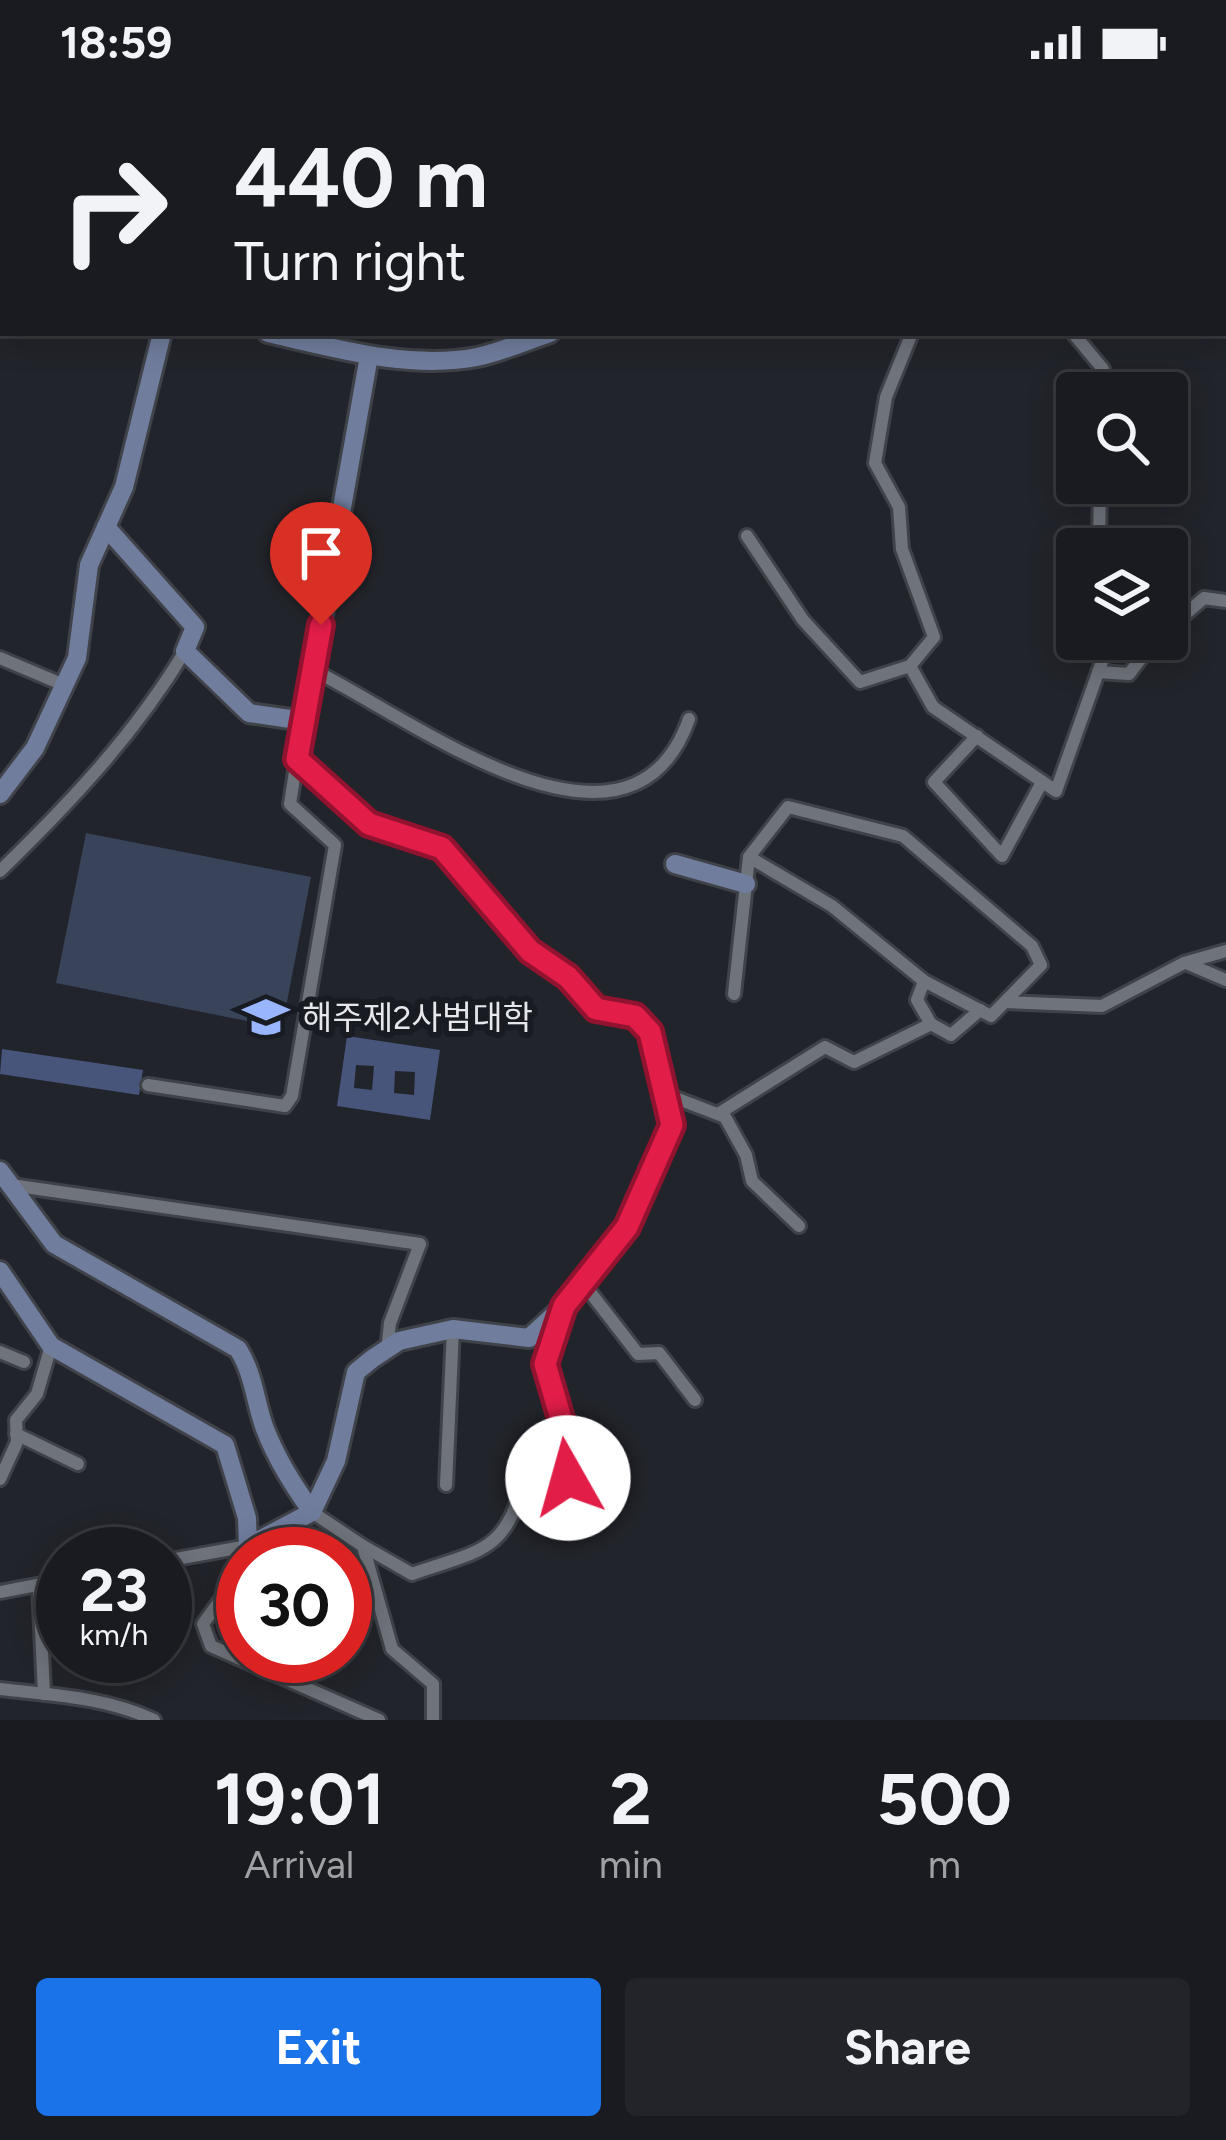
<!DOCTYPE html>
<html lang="en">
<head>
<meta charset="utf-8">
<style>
  :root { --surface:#1a1b20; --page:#232429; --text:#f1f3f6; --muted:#9fa1a5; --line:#38393e; --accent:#1a73e8 }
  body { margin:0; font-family:Figtree,"Noto Sans KR",sans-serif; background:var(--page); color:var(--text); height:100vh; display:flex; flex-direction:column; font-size:45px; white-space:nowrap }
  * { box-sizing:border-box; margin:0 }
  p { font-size:39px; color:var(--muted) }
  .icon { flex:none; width:66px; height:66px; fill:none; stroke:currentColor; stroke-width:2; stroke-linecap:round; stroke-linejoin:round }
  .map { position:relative; height:1636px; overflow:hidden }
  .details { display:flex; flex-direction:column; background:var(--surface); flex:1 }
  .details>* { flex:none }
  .guide { position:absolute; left:0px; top:0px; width:1227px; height:252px; box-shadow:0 6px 30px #0003,0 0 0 3px var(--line); background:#1a1b20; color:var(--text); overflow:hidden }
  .fabs { position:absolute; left:1056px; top:288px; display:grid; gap:24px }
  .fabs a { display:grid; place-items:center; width:132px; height:132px; border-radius:12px; background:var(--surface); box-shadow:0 6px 30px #0003,0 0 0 3px var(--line); font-size:60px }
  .speed { position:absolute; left:36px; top:1443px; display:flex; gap:24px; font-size:60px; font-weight:700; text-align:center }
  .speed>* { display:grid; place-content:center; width:156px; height:156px; border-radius:50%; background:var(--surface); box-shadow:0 6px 30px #0003,0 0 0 3px var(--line); line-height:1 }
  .speed small { font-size:30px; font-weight:400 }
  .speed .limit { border:18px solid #d22; background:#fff; color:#111 }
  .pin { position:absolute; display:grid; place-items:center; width:102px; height:102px; color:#fff; margin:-123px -51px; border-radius:50% 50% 50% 0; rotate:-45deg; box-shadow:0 0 12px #0007 }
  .pin .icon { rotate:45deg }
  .me { position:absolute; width:132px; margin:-66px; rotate:353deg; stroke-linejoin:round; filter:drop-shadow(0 0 9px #0008) }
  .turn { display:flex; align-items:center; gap:42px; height:252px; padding:0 36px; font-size:54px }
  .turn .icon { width:156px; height:156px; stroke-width:2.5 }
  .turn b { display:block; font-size:84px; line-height:102px }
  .eta { display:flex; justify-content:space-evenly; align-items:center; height:204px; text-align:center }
  .eta b { font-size:72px; font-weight:700; line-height:84px }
  .action { display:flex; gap:24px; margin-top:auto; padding:24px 36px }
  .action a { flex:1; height:138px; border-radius:12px; background:var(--accent); color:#fff; font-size:48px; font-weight:700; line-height:138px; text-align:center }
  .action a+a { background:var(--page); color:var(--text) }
  .status { display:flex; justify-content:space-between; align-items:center; height:84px; padding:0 60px; background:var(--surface); direction:ltr }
  .status svg { height:33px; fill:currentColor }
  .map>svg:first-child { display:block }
  .green { fill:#39435a }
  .building { fill:#47557a; fill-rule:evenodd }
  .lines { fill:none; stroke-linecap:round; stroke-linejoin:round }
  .street-casing { stroke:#3f4248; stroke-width:18 }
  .secondary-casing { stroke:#3f4248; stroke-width:24 }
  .primary-casing { stroke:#3f4248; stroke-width:27 }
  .path { stroke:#7f8187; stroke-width:3; stroke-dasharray:3 9; stroke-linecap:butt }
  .street { stroke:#6f737b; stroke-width:12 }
  .secondary { stroke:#707d9d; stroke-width:18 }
  .primary { stroke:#7287be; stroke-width:21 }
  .route-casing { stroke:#92132f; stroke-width:30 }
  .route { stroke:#e11d48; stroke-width:21 }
  .labels { text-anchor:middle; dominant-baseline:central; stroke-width:12; stroke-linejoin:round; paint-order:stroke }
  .poi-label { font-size:33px; fill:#e5e7ec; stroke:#181b22; text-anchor:start }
</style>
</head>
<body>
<div class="status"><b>18:59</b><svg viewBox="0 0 49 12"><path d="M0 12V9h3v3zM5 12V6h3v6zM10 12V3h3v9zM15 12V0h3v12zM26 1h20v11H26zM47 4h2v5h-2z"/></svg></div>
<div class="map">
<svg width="1226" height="1636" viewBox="0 0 1226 1636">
  <rect width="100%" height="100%" fill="#22242b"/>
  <polygon class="green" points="86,749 311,793 282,944 56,899"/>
  <g class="building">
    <path d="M347,952L440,966L430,1036L337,1022ZM356,981L374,982L372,1006L354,1004ZM395,987L415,988L414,1011L394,1009Z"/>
    <polygon points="2,965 143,986 139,1011 0,990"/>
  </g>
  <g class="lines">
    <g class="street-casing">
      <g id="street">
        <polyline points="912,249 886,313 875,379 899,423 902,465 934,553 910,582 933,623 1056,707 1110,555"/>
        <polyline points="1073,249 1103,285 1102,309"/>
        <polyline points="747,452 803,536 860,598 910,582"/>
        <polyline points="1099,465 1100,399"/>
        <polyline points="1167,546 1204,514 1226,517"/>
        <polyline points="0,574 64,601"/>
        <path d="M313,586C410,633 629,804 689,635"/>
        <polyline points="1098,588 1129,590 1156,555"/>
        <polyline points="977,652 934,698 1002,772 1041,700"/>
        <polyline points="749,773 788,723 903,752 1032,862 1041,881 991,932 924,897"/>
        <path d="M0,787C70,719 135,650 185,567"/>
        <polyline points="1186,879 1226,896"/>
        <polyline points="1006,918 1102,922 1184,879 1226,867"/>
        <polyline points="931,940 951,951 980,926"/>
        <polyline points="148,1001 285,1022 292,1012 335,761 290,720 297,675"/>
        <polyline points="665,1010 725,1033 746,1071 752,1097 799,1142"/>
        <polyline points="718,1030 825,963 854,978 931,940 917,916 924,897 832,822 749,773 734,910"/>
        <polyline points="11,1101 420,1160 390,1239 387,1267"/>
        <polyline points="583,1199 638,1270 659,1269 695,1316"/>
        <polyline points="0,1268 24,1278"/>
        <polyline points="16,1350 78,1380"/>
        <polyline points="0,1395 17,1358 16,1336 37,1310 51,1262"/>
        <polyline points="446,1401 453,1245"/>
        <polyline points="312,1428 363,1462 392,1565 433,1600 433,1636"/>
        <path d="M363,1462L412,1490C480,1466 506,1470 524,1394H568L562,1338L545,1280L563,1226"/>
        <polyline points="243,1475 235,1496 203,1540 211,1562 379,1636"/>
        <polyline points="165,1477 248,1462"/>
        <polyline points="39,1501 44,1610"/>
        <polyline points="0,1508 63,1496"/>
        <path d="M0,1605C52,1611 106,1613 154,1636"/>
      </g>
    </g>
    <g class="secondary-casing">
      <g id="secondary">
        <polyline points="998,3 999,0"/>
        <polyline points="0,202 3,202"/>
        <polyline points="1224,237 1226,238"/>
        <path d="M268,249C334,264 409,286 477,273C501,268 526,257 550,249"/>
        <polyline points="304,637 369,272"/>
        <polyline points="0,710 35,664 77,574 89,481 124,403 162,249"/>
        <polyline points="675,780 746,800"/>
        <path d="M0,1087L54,1160L238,1265C254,1290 255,1318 265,1345C277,1376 294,1402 312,1428"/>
        <polyline points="0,1187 51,1262 225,1361 247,1434 248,1462 312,1428 336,1377 356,1288 372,1275 399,1257 453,1245 529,1254 564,1222 627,1143 672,1041 650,948 635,932 595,925 569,893 530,867 442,764 369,740 297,675 304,637 249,629 185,567 195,543 106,443"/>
      </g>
    </g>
    <g class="primary-casing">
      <polyline id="primary" points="0,3 10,0"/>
    </g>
    <g class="path">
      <polyline points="267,3 268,0"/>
      <polyline points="281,3 282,0"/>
    </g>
    <use href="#street" class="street"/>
    <use href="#secondary" class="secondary"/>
    <use href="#primary" class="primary"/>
  </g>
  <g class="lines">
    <g class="route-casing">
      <polyline id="route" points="321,541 297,675 369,740 442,764 530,867 568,893 596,925 635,932 650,948 672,1041 627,1143 564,1222 545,1280 562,1338 568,1394"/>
    </g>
    <use href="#route" class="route"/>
  </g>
  <defs>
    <g id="university-bare" transform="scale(3.6)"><path d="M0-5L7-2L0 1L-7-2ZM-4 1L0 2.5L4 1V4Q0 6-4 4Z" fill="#99b5fd" stroke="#181b22" stroke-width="2.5" paint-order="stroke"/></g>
  </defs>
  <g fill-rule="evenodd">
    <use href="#university-bare" x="266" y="933"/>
  </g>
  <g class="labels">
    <g class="poi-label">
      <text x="302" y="933">해주제2사범대학</text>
    </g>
  </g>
</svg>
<div class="fabs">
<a><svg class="icon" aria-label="search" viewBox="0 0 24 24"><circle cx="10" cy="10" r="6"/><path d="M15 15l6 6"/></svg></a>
<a><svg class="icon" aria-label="layers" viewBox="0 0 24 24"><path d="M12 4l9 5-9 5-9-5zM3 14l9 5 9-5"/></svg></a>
</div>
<div class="speed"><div>23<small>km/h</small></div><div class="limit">30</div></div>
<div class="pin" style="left:321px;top:541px;background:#d93025"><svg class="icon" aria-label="arrive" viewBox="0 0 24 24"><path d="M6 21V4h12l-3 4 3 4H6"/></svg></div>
<svg class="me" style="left:568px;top:1394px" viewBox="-20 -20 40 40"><circle r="19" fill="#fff"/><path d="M0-13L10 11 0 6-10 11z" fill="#e11d48"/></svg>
<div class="guide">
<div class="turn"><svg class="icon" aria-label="right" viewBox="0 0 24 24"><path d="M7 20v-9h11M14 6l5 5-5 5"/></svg><div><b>440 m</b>Turn right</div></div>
</div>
</div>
<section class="details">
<div class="eta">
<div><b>19:01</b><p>Arrival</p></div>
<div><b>2</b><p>min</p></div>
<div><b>500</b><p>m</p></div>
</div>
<div class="action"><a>Exit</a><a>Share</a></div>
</section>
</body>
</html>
